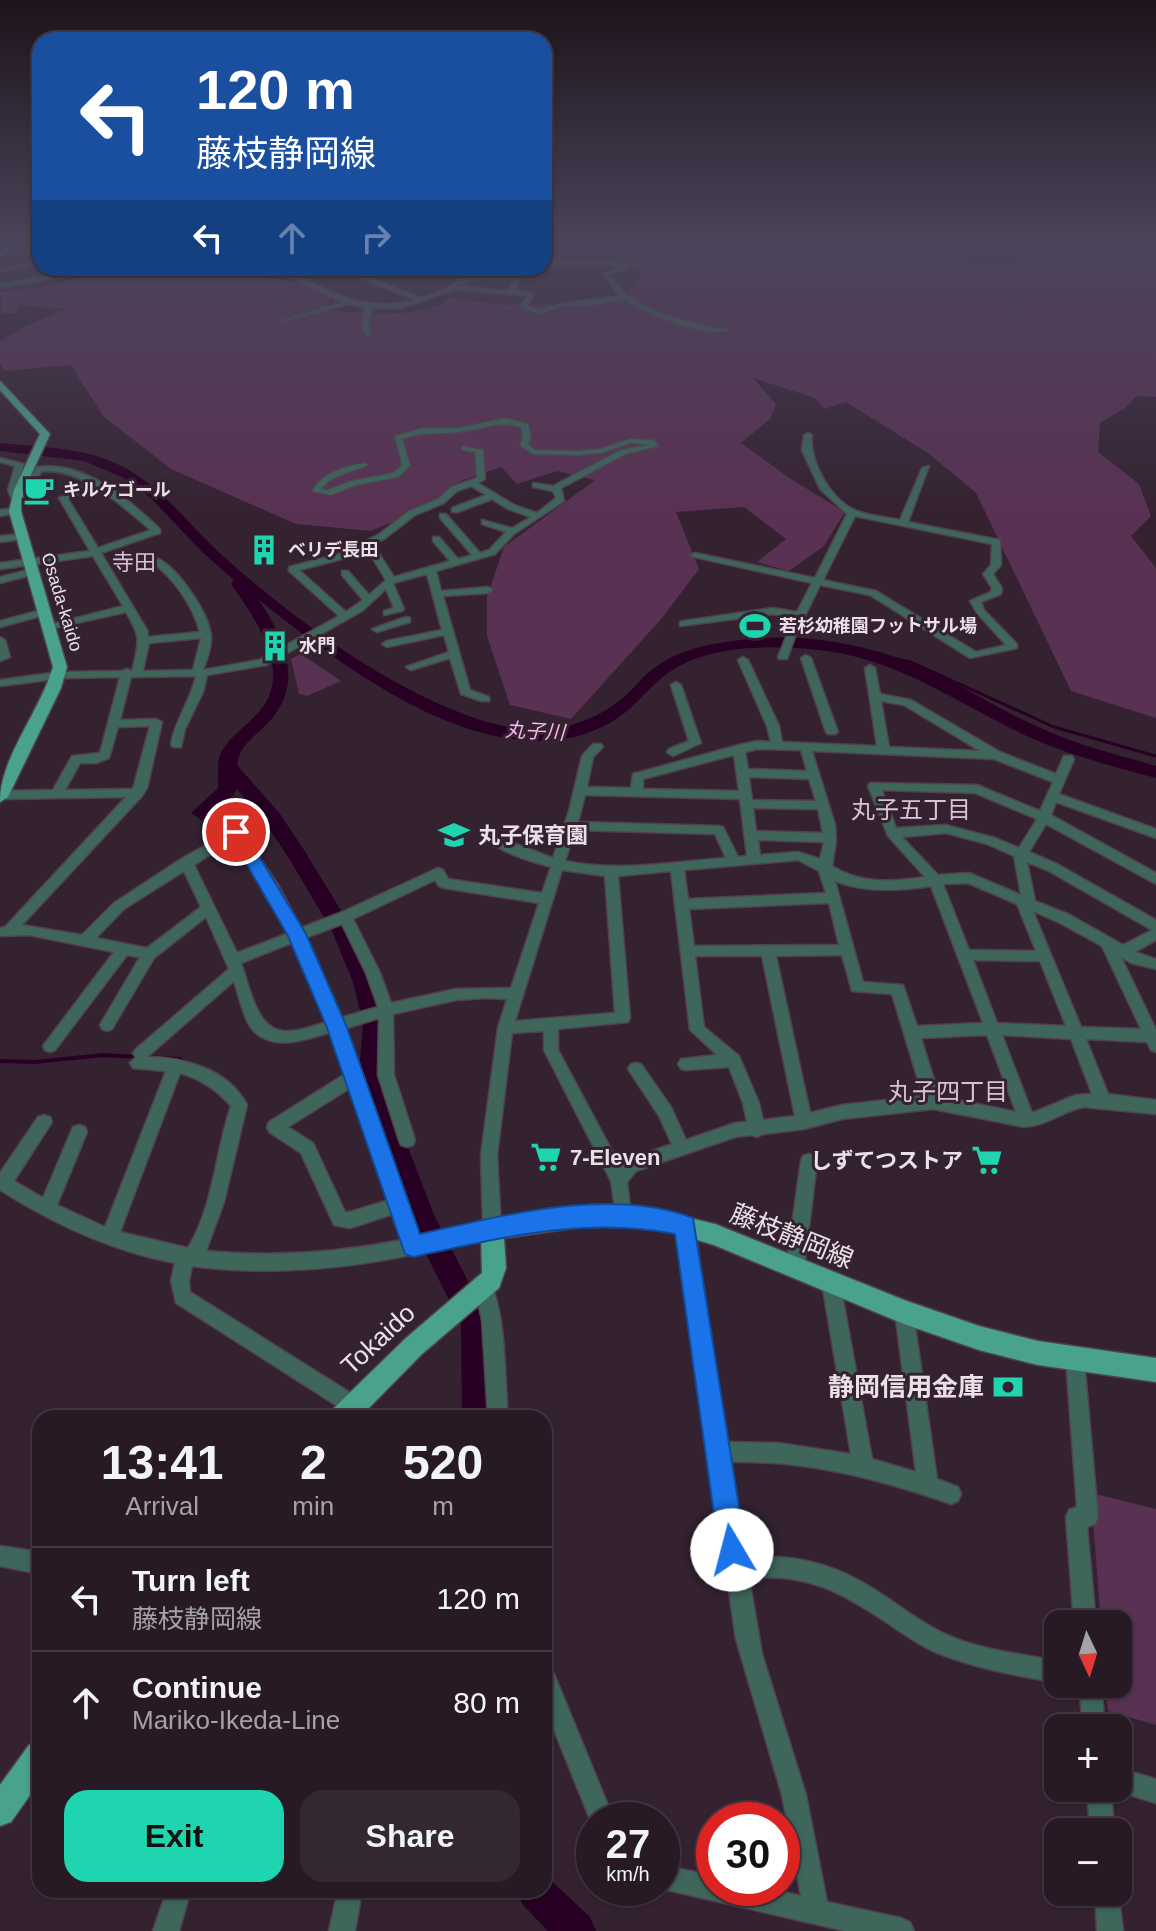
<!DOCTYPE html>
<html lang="en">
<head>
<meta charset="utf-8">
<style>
  :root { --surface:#271a25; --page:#332732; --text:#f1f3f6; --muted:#a4a1a7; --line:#433842; --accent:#1fd5b0 }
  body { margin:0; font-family:Helvetica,"Noto Sans JP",sans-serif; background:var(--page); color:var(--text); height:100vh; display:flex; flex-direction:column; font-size:30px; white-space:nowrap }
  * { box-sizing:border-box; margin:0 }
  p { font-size:26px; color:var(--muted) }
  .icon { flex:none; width:44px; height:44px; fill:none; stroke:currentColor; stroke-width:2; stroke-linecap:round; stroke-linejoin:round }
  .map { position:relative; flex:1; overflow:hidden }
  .details { position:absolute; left:32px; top:1410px; width:520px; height:488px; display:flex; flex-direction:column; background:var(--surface); border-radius:24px; box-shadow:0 2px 6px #0004,0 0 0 2px var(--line) }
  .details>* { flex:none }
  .hud { position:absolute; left:32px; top:32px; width:520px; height:244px; border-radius:24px; box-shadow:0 2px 6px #0004,0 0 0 2px var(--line); background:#1a4fa0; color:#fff; overflow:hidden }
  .needle { width:52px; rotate:176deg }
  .controls { position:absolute; left:1044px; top:1610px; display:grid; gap:16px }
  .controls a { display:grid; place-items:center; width:88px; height:88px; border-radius:16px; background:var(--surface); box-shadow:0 2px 6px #0004,0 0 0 2px var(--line); font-size:40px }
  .speed { position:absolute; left:576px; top:1802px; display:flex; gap:16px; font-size:40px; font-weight:700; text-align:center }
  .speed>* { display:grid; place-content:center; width:104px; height:104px; border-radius:50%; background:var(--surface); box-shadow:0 2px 6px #0004,0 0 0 2px var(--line); line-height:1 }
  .speed small { font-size:20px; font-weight:400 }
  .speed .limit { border:12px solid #d22; background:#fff; color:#111 }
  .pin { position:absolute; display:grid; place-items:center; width:68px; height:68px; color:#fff; margin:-34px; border:4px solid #fff; border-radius:50%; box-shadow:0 2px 8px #0007 }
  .me { position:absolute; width:88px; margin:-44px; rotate:352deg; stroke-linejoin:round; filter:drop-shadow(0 0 6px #0008) }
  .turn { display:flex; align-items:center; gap:28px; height:168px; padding:0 32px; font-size:36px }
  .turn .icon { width:104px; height:104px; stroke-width:2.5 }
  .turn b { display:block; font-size:56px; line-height:68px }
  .lanes { display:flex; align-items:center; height:76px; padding:0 32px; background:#0003; justify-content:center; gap:40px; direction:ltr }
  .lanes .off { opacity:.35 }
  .eta { display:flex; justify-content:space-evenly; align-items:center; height:136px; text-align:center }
  .eta b { font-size:48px; font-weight:700; line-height:56px }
  .cta { display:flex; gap:16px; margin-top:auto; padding:16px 32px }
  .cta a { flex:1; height:92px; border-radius:24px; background:var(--accent); color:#111; font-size:32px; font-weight:700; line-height:92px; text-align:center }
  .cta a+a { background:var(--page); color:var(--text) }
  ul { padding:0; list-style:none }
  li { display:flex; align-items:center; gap:24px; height:104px; padding:0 32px; border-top:2px solid var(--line) }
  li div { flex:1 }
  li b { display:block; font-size:30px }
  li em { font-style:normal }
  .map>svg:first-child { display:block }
  .green { fill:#593153 }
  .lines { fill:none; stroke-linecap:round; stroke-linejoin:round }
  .stream-far2 { stroke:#270023; stroke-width:2 }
  .stream-far1 { stroke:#270023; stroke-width:3 }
  .stream { stroke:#270023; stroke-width:4 }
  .river { fill:#270023; fill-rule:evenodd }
  .minor-casing { stroke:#51404e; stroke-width:3 }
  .major-casing { stroke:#51404e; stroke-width:3 }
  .minor { fill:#3e665b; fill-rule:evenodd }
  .major { fill:#49a28b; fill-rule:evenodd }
  .route { fill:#1a73e8; stroke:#114b97; stroke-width:2 }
  .labels { text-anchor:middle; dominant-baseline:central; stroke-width:6; stroke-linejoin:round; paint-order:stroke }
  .far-poi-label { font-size:18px; font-weight:bold; fill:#ebdfe8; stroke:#342231; text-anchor:start }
  .far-street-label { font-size:18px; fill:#ebdfe8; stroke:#342231 }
  .far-water-label { font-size:20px; font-style:italic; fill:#fdb6f1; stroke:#342231 }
  .far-quarter-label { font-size:22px; fill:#dac2d6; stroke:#342231 }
  .poi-label { font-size:22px; font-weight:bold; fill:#ebdfe8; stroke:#342231; text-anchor:start }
  .neighbourhood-label { font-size:24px; fill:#dac2d6; stroke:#342231 }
  .near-street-label { font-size:26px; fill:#ebdfe8; stroke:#342231 }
  .near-poi-label { font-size:26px; font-weight:bold; fill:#ebdfe8; stroke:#342231; text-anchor:end }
</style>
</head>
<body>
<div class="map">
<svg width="1156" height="1931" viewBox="0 0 1156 1931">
  <rect width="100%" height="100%" fill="#342231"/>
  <g class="green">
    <path d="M544,241H808L836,256L904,251L979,261L1141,256L1156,246V397L1136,396L1125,408L1100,423L1098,452L1139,484L1151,516L1131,536L1156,568V718L1071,691L976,493L928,453L846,402L824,409L815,398L753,378L776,404L770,419L741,443L791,479L845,512L824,546L789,571L757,562L786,539L744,507L676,512L699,569L662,618L571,719L510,705L487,636V597L504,547L595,480L557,471L517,484L501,467L461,481L423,509L371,531L296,524L171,469L103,416L71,365L5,371L0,364V341L23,327L66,309L20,305L17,313L2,314L0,292L42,287L107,269L143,268L254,275L304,284L330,297L327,310C356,313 428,320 449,298L508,305L579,304L624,296L643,274C610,257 580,259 544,264Z"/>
    <polygon points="301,654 341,681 307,696 299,694 291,659"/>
    <polygon points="1091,1493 1156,1509 1156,1725 1108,1711 1105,1684 1118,1684 1118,1624 1101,1624"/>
  </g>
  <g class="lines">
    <polyline class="stream-far2" points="360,268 351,270 374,280"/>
    <polyline class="stream-far1" points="842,647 911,662 1054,727 1156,756"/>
    <polyline class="stream" points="0,1061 35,1062 103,1055 179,1059 187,1063"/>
    <g class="river">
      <path d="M0,443C38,447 80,447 115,463C160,483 187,524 223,556C289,615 377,681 461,713C513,734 568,738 615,704C628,695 637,683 648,673C669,654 698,646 726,642C796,630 871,643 935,673C972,691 1007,714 1045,730C1080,746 1119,755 1156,766V778C1114,767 1069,755 1029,737C958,704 898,658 818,650C768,645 707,644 665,675C646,690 632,711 610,723C496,786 344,668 258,599C285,638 306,686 266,725C254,737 239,746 237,765L280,814L304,850L353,930L375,982L387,1023L384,1061L404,1137L434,1215L489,1322L492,1418H462L461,1324L414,1230L378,1137L360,1061L363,1023L353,982L332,931L290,860L266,824L237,789C231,801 214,816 201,820L191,813L218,788C219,778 217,768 219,758C225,740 243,729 255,716C297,676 256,620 231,584L234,580L202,552L152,499L122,477L84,461L0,451Z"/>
      <polygon points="544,1874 590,1917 596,1931 548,1931 522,1904 516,1890 544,1890"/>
    </g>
    <g class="minor-casing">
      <g id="minor">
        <polygon points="40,249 40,253 0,252 3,250"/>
        <path d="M640,254L652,267L629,263L628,267L609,275C629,305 658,312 690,322C704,326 713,329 727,329V331C704,337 644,314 624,299L588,306H562L538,315L520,306L528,296L454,289L414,304L398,308H372L368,324L372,335L369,337C359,330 363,318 365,308L348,304L283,322V320L342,302L272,268H280C329,289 359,314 415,300L337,268H345L421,298L443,290L470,274L455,268L471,271L472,268H478L476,275L509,276L511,271L529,268L516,273L514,277L521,279L515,290L534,294L527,305L538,311C565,300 592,301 620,296L603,274L619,267L609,264L544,265V261L609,260L623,264L626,259L644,263L637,256ZM471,279L511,280H514L510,289L504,291L458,286Z"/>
        <polygon points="40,260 40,264 3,271 0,269"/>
        <polygon points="84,270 86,273 0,288 0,284"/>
        <path d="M506,418L528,424L531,437L528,444L535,450L578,451L600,449L630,439L654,440L658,446L626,454L561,488L564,501L514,534L495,554L436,571L441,591L488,587L493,590L488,593L443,596L470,690L489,697V701H481L461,694L450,658L411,670L406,667L449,652L444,635L387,647L382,644L387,641L442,630L427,574L393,583L404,609L402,611L384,615V611L394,608L386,589L362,611L266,665L207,675L203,692L185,729L181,747H173L171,744C175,720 191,700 196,676L131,677L120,720L156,719L162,722L147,788L142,796L22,925L82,935L114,903L181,859L236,828L240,829L278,885L301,928L340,913L438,868L443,870L448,879L542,893L551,867C530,861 502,853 486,839L492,835L553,858L569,811L582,756L593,744H601L603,747L593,757L587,787L631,788L633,774L739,745L757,741L771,742L767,726L738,660L743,657L748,660L779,726L782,742L877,746L865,668L870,665L875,668L880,694L911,700L1000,752L1056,774L1064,756H1072L1074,759L1059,794L1156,829V838L1056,802L1051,815L1156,873V884L1046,824L1029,852L1057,864L1156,920V940L1135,952L1156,959V969L1131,963L1121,957L1156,1030V1052L1151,1050L1147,1042L1086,1039L1108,1094L1156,1100V1114L1084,1107C1063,1111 1046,1126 1024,1127L933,1109L842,1119L804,1129L763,1134L757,1137L752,1135L735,1137L636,1171L627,1182L631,1216L629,1222L623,1224L617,1222L611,1181L544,1050V1031L512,1033L497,1155L501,1229L498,1235C479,1242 458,1245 438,1249C357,1268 275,1277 192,1266L189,1281L190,1292L360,1399L363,1406L360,1413L353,1416L176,1303L171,1281L175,1263C111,1251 54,1224 0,1190V1173L38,1117L44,1115L50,1117L52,1122L14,1181L43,1198L73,1127L79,1125L85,1127L87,1132L57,1205L105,1227L166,1071L133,1068L130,1063L136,1057L133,1053L136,1049L229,969L206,917L154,958L112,1029L107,1031L102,1029L100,1025L140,957L127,955L55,1050L50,1052L45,1050L43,1046L114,952L29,935L0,936V928L5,927L126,797L0,799V791L53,790L72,756L100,753L120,677L63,678L0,686V680L59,672L122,671L127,669L132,671C139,641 142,639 126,612L50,629L45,626L123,606L93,556L0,569V563L90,551L59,498L89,484C74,475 60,470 42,471C35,482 25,498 11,498L8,490L15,466L0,462V458L24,464L16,490L26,482L37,467C84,460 128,499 160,529V533L101,553L147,630L148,637L200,632C192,604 174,579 151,561L159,559C179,570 211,615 211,638C211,649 207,660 203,670L259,660L339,616L289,571V567L366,547L365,541L378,535L409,511L438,499L451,487L477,478L475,452L462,450V446L483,450L485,479L478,483L514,505L537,513L556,498L553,491L533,487V483L553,486L621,450L649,445L631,443L601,453L578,455L533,454L520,445L523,437L521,427C497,420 483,430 459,432C436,435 425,431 402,439L410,465L399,477L356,485L331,495L312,491C323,472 343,467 364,463L368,465C352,473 334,473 321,489L327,490L351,481L393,473L402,465L395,436L422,428H459ZM471,486L486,495L452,508V512H458L492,499L508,509L531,517L512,528L482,520V524L506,532L489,550L480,553L446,514H440V518L472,555L458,559L439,537H433V541L450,561L394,577L373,544L384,539L415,515L444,503L457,491ZM95,487L116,501L151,530L98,548L68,499ZM369,552L386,580L369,595L348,571H342V575L363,600L346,612L299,570ZM201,638L193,670L143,671L149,643ZM881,701L904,705L980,751L889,747ZM150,726L133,789L65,790L80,763H96L109,758L118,727ZM757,749L801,750L807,771L748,769L745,752ZM812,751L994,759L1053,782L1040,811L977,785L870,783L868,786L888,836L925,877C894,882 859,884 832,866L836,841L835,825ZM734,755L739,791L643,789V779ZM749,777L809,779L816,801L752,800ZM882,790L975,793L1037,819L1019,848L995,838L946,825L896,828ZM585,795L740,799L747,856L738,857L723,827L719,826L578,822ZM753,808L818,809L823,833L756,831ZM575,830L715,834L726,858C672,862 618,872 565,861ZM946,833L987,844L1014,856L1021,895L969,873L938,875L902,837ZM234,839L267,890L289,933L237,953L194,865ZM758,840L824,842L820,859L798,852L760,855ZM798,860L819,871L826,893L688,899L684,870ZM1027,862L1047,870L1152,930L1123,945L1070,915L1035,901ZM562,870L605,876L615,1013L515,1021ZM184,871L201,907L147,948L96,938L124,909ZM671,871L690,1030L717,1055L681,1059L678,1064L681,1069L686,1070L729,1067L743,1103L747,1122L735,1123L686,1140L671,1107L641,1064L636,1063L631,1064L628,1069L659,1116L672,1144L624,1161L620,1166L558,1050V1029L628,1022L630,1018L618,876ZM435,880L439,886L444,888L539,903L511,988L456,989L391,1003L380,973L353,919ZM835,881C865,893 900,891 931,886L983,1023L917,1026L903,985L863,982ZM968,883L1017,904L1036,951L969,950L943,884ZM829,903L839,945L694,946L689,909ZM1033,911L1060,923L1102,946L1141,1029L1081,1027ZM342,924L366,973L378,1007L340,1018L305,938ZM294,942L327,1022C315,1025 301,1031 289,1031C256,1034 250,986 241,963ZM842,955L852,991L892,994L923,1096L842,1105L810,1113L776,956ZM695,956H762L795,1116L763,1120L759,1103L739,1056L704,1027ZM973,960L1040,961L1066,1026L997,1023ZM234,981C238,993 244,1020 252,1029C272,1053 307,1039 331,1032L345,1074L269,1122L267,1127L269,1132L301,1153L334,1225L350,1228L393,1214L402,1240C337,1253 272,1257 206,1251L224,1202L247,1105C228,1069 184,1057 147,1057ZM485,998L507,999L498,1028L481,1155L483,1223L418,1237L344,1029L379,1018L378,1075L399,1140L401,1145L407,1147L413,1145L415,1140L394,1075L393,1014L456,1000ZM987,1035L1016,1112L939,1096L921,1038ZM1002,1035L1071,1039L1092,1094L1076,1095L1032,1113ZM180,1073C201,1079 217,1090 231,1106C215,1153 214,1205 188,1248L120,1232ZM350,1088L389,1200L350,1212H345L313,1143L288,1127Z"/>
        <path d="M808,433L812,435C809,461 831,501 857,511C870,516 886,517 900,520L922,468L929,466L908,522L1000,540L1001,565L993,574L1002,588L1001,594L981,602L984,610L1017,644V648L970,658L870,595L820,585L796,634L787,659H779L778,657L794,618L773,614L680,626V622L684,621L773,608L797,612L812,583L690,556L695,553L815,578L847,514L820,489L802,450L804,435ZM855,516L992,544L991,565L983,574L992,588L991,592L970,601L977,613L1006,645L976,652L876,591L823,580Z"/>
        <polygon points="15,508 19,511 18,513 0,516 0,510"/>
        <polygon points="21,534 24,535 24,539 0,542 0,536"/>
        <polygon points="32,569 37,572 35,574 0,583 0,577"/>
        <polygon points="45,609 48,610 48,614 0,627 0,621"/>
        <polygon points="406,617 410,618 410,622 377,632 372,629"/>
        <polygon points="0,637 5,640 10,657 0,661"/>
        <polygon points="806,655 811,658 838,732 836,734 828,734 826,732 801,658"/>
        <polygon points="676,682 681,685 701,743 673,756 667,752 669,749 689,741 671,685"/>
        <polygon points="809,1154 815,1156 817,1161 804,1268 801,1274 795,1277 789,1274 786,1268 801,1161 803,1156"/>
        <path d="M685,1217L691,1219L694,1225L727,1442L778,1443L851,1454L822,1283L825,1277L831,1274L837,1277L840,1283L872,1459L916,1472L895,1312L898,1306L904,1303L910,1306L913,1312L937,1479L958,1487L961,1494L958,1501L951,1504C879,1479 807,1460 730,1462L745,1558C793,1553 835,1564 875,1590C898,1604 919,1622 943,1633C979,1650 1020,1654 1058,1661V1683C1015,1675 973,1668 933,1651C916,1643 901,1632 886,1622C840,1591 806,1573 749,1578L762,1654L806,1795L827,1902L901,1918L910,1922L914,1931H845L659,1888H662V1865L714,1876V1888H766L801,1896L782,1795L736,1639L676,1225L679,1219Z"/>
        <path d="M484,1278L490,1281C507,1320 504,1376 508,1418H488L482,1320L475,1287L478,1281Z"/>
        <polygon points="1075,1351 1082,1353 1084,1360 1098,1517 1095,1524 1087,1527 1096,1624 1074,1624 1066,1517 1069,1510 1077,1507 1066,1360 1068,1353"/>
        <polygon points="0,1546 40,1552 40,1574 0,1566"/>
        <polygon points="544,1666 552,1669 614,1820 594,1820 594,1829 544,1705"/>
        <polygon points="1079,1684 1101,1684 1105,1728 1083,1728"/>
        <polygon points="1118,1768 1156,1779 1156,1803 1111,1789 1114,1832 1090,1832 1087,1788 1118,1788"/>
        <polygon points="1118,1889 1123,1931 1097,1931 1095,1892 1118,1892"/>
        <polygon points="167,1890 191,1890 179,1931 153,1931"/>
        <polygon points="338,1890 362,1890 355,1931 329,1931"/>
      </g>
    </g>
    <g class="major-casing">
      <g id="major">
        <polygon points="11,241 19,241 0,257 0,251"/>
        <path d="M0,381L50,434L24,490L21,511L67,667L61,688L8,797L0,802C0,757 40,712 53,667L9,511L14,490L40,434L0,390Z"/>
        <polygon points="594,1205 640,1206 715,1224 904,1300 979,1326 1038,1341 1156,1358 1156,1382 1038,1365 979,1350 904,1324 714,1245 668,1231 640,1226 594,1225 504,1238 506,1268 499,1288 422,1354 359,1418 330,1418 333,1409 406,1338 482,1273 481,1229 484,1222"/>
        <polygon points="40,1741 40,1781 11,1822 0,1826 0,1785 29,1745"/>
      </g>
    </g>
    <use href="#minor" class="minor"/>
    <use href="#major" class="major"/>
  </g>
  <linearGradient id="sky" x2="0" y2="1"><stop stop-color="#1d131b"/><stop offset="0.47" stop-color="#4a445a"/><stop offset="1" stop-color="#4a445a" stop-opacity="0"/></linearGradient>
  <rect width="1156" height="512" fill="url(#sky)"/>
  <path class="route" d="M236,827L242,828L306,934L346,1025L420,1234C502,1216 611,1186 693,1218L746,1550L742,1560L732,1564L723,1560L719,1550L675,1234C586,1216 500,1238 413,1257L405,1254L326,1025L288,936L228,832Z"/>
  <defs>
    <g id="cafe-bare" transform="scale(2.4)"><path d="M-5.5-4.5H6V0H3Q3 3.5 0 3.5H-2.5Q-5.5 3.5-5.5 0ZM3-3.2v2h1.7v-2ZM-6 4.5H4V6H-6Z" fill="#1fd5b0" stroke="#342231" stroke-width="2.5" paint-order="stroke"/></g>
    <g id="building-bare" transform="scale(2.4)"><path d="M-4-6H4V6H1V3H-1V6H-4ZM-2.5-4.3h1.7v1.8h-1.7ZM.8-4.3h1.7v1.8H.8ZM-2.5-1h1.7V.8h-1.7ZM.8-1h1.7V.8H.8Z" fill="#1fd5b0" stroke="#342231" stroke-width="2.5" paint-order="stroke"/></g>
    <g id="stadium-bare" transform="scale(2.4)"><path d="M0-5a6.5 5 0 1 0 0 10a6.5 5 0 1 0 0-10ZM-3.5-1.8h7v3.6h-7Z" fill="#1fd5b0" stroke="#342231" stroke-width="2.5" paint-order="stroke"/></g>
    <g id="school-bare" transform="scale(2.4)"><path d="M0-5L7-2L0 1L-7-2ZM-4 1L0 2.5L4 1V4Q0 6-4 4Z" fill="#1fd5b0" stroke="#342231" stroke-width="2.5" paint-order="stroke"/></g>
    <g id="supermarket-bare" transform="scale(2.4)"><path d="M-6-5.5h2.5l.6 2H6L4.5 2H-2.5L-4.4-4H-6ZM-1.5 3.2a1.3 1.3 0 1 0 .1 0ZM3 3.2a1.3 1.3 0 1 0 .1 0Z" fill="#1fd5b0" stroke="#342231" stroke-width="2.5" paint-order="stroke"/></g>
    <g id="bank-bare" transform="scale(2.4)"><path d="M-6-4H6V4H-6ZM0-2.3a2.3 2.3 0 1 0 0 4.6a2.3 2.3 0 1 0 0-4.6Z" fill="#1fd5b0" stroke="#342231" stroke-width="2.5" paint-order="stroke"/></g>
  </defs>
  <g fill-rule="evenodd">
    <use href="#cafe-bare" x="39" y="490"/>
    <use href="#building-bare" x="264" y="550"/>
    <use href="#stadium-bare" x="755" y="626"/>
    <use href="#building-bare" x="275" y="646"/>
    <use href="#school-bare" x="454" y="835"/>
    <use href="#supermarket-bare" x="546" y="1157"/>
    <use href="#supermarket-bare" x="987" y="1160"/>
    <use href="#bank-bare" x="1008" y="1387"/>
  </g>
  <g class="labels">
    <g class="far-poi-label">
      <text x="63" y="490">キルケゴール</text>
      <text x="288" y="550">ベリデ長田</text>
      <text x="779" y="626">若杉幼稚園フットサル場</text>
      <text x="299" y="646">水門</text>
    </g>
    <g class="far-street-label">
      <text transform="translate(62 602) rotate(73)">Osada-kaido</text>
    </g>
    <g class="far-water-label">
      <text transform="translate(535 731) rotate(3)">丸子川</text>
    </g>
    <g class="far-quarter-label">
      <text x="134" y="562">寺田</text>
    </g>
    <g class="poi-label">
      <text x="478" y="835">丸子保育園</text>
      <text x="570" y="1157">7-Eleven</text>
      <text x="963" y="1160" text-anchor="end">しずてつストア</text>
    </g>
    <g class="neighbourhood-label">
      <text x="911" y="809">丸子五丁目</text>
      <text x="948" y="1091">丸子四丁目</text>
    </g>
    <g class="near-street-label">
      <text transform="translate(792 1236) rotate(22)">藤枝静岡線</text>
      <text transform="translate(378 1339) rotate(-43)">Tokaido</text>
    </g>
    <g class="near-poi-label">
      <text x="984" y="1387">静岡信用金庫</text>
    </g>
  </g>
</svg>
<div class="controls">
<a><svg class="needle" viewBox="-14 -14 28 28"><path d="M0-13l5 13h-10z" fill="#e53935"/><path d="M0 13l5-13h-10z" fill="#a4a1a7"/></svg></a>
<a>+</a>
<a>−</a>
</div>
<div class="speed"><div>27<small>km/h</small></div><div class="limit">30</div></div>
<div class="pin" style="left:236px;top:832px;background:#d93025"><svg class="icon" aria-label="arrive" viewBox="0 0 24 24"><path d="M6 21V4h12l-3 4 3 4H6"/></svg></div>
<svg class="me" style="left:732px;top:1550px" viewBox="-20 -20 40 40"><circle r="19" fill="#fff"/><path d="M0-13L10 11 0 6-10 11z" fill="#1a73e8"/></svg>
<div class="hud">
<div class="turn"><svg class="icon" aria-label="left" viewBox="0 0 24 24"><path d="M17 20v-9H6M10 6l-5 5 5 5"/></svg><div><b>120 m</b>藤枝静岡線</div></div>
<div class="lanes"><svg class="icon" aria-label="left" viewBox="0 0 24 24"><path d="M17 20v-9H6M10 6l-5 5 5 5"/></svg><svg class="icon off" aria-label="ahead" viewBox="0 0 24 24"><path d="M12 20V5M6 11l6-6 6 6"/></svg><svg class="icon off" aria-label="right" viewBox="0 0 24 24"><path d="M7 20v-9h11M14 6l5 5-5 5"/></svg></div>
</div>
<section class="details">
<div class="eta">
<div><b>13:41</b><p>Arrival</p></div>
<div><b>2</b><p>min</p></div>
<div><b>520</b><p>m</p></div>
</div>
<ul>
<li><svg class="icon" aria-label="left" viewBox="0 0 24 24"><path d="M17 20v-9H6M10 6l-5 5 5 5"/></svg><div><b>Turn left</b><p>藤枝静岡線</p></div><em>120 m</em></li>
<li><svg class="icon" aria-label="ahead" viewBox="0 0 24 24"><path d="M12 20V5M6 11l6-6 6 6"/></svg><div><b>Continue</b><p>Mariko-Ikeda-Line</p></div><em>80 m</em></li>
</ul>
<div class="cta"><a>Exit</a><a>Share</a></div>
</section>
</div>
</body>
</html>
